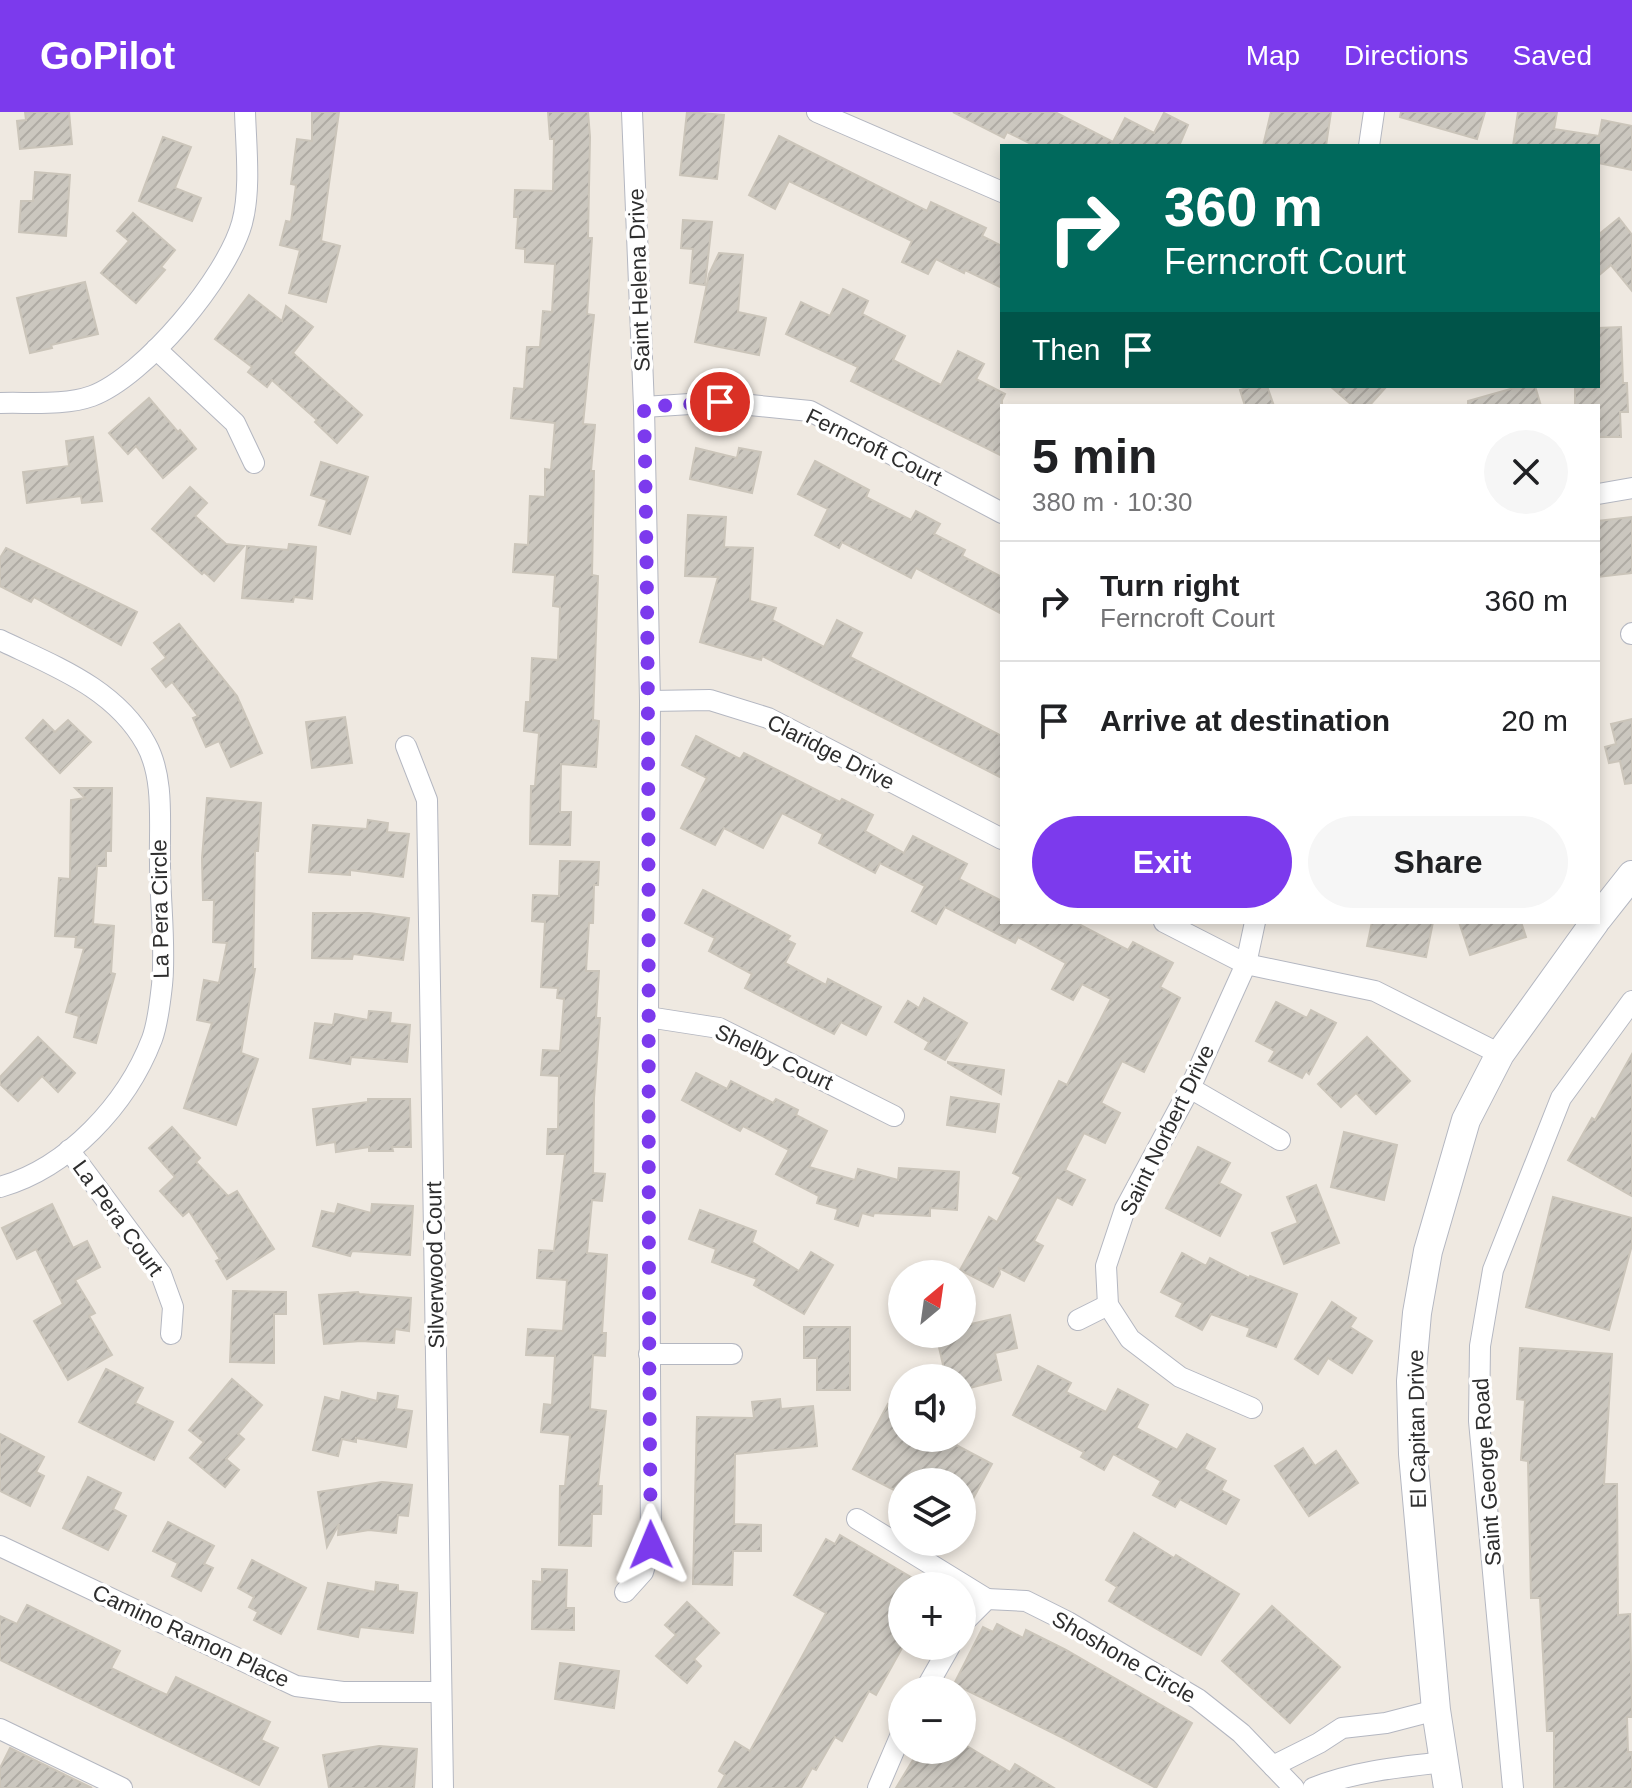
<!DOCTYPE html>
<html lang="en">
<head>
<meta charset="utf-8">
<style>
  :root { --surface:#fff; --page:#f6f6f6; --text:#202124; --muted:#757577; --line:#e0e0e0; --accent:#7c3aed }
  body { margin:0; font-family:Helvetica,sans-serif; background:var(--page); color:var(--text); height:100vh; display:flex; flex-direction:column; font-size:30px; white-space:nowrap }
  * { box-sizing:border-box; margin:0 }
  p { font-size:26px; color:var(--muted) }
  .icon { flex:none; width:44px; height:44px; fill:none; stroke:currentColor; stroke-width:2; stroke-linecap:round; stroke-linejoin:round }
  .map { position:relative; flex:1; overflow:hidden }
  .panel { position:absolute; left:1000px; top:292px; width:600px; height:520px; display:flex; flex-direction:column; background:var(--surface); border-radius:0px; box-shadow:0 4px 12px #0003 }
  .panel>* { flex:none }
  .top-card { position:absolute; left:1000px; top:32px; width:600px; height:244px; border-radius:0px; box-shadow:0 4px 12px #0003; background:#00695c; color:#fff; overflow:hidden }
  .needle { width:52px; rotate:29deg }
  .tools { position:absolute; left:888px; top:1148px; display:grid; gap:16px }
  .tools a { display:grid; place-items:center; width:88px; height:88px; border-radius:50%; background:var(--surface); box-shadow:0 4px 12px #0003; font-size:40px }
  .pin { position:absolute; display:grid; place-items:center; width:68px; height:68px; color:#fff; margin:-34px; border:4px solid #fff; border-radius:50%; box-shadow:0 2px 8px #0007 }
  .me { position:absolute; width:88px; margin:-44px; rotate:359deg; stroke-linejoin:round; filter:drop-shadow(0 0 6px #0008) }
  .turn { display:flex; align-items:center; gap:28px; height:168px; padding:0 32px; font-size:36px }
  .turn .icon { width:104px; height:104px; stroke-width:2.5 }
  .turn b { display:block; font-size:56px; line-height:68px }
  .then { display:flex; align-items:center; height:76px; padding:0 32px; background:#0003; gap:16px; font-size:30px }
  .round { display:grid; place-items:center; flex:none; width:84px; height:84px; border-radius:42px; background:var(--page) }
  .summary { display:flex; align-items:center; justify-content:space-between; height:136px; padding:0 32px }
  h1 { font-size:48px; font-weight:600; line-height:60px }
  .cta { display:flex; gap:16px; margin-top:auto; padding:16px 32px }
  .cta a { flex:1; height:92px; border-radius:48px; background:var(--accent); color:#fff; font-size:32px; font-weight:600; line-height:92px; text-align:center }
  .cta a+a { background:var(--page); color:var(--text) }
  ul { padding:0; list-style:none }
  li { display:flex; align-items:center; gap:24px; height:120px; padding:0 32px; border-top:2px solid var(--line) }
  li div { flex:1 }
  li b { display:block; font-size:30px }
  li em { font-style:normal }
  header { display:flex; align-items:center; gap:48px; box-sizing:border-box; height:112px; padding:0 40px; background:var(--accent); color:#fff }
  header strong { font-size:38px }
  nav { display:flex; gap:44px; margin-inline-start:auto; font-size:28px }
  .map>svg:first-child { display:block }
  .building { fill:url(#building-hatch); stroke:#cbc5ba; stroke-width:2 }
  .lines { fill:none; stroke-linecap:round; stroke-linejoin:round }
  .street-casing { stroke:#b4b7c1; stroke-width:22 }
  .secondary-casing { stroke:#b4b7c1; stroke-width:30 }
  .street { stroke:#fff; stroke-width:20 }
  .secondary { stroke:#fff; stroke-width:28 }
  .route { stroke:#7c3aed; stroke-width:14; stroke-dasharray:0 25.2 }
  .labels { text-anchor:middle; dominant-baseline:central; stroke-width:7; stroke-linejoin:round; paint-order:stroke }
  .street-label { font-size:22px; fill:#2e2e2e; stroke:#fff }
</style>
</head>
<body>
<header>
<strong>GoPilot</strong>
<nav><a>Map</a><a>Directions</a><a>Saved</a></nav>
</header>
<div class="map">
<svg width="1632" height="1676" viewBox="0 0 1632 1676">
  <defs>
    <pattern id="building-hatch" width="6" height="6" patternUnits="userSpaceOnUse" patternTransform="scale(2)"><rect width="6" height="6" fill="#cbc7bf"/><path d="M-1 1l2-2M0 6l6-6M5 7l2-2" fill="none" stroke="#afaba4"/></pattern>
  </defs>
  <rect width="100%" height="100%" fill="#efe9e1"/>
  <g class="building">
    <polygon points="25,0 69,0 72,32 20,37 17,9 26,8"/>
    <polygon points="312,0 339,0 321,129 340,134 326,190 289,181 300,138 280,133 286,109 291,110 296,73 291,72 297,27 312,29"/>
    <polygon points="548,0 588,0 590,25 588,126 592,126 587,202 594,203 583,312 595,313 591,359 594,359 592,463 598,464 593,608 599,609 596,655 561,652 560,700 571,700 570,733 530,732 531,674 535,674 539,621 524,619 526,590 530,590 532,546 558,548 560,495 553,494 555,463 513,460 515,432 528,433 530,384 545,385 545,357 551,358 555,311 511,306 514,276 524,277 527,235 540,235 543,199 552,200 555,152 525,150 525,137 516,136 518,105 514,105 515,78 553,79 554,27 550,27"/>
    <polygon points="687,0 724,3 717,67 680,63"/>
    <polygon points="953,0 1055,0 1113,30 1125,6 1154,21 1164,1 1188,13 1179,34 1035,34 1007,20 1004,26"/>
    <polygon points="1271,0 1331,0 1326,34 1263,34"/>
    <polygon points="1401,0 1485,0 1477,27 1400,5"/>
    <polygon points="1518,0 1557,0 1554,17 1599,24 1602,8 1632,14 1632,58 1598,51 1598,34 1513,34"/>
    <polygon points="779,24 927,99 931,90 986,116 982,124 1002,134 1002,176 965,158 964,161 936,147 928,162 902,150 912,129 789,69 775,97 749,83"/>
    <polygon points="163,25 191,35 175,76 201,86 192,109 139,89"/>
    <polygon points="35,60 70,63 66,124 19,120 21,89 33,89"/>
    <polygon points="133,101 175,138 161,155 165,158 136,191 101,161 129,129 117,119"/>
    <polygon points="1619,106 1632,123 1632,179 1611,153 1598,164 1598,123"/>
    <polygon points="683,108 712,110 705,173 690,171 693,137 681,136"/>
    <polygon points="719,141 743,143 738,200 766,206 759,243 695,230 709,162"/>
    <polygon points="85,170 98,222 51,233 52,236 30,241 17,186"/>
    <polygon points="843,177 868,189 862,202 905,224 893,248 941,273 958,239 984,252 976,267 1005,282 1002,288 1002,344 851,269 858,255 786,222 801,190 830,204"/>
    <polygon points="249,183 282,209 286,194 313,215 293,241 362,303 337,331 315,310 317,308 272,268 267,275 248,260 252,255 215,227"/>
    <polygon points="1621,215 1623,271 1627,271 1628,300 1620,300 1621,325 1598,325 1598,294 1575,294 1575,274 1598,274 1598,216"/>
    <polygon points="1254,274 1267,274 1274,294 1245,294 1240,278"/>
    <polygon points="1330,274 1387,274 1369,294 1353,294"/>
    <polygon points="1521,274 1535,274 1541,294 1468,294 1468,289"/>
    <polygon points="149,286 178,320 180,318 196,337 163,366 136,334 128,342 109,321"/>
    <polygon points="93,325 102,389 82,391 81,384 27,391 23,360 69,354 66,329"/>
    <polygon points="696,336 737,346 739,336 761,340 752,381 690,367"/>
    <polygon points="815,349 869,378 866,385 911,408 916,399 940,412 934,422 965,438 962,444 1002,465 1002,502 916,456 911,466 842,430 839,436 815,423 828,397 798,382"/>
    <polygon points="321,350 368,365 350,422 319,413 327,388 311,383"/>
    <polygon points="190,375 207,391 195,404 226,432 244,434 214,469 204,460 202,462 152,417"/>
    <polygon points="688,403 726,405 724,435 753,436 750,489 776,496 772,508 824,535 837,508 862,521 850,545 1002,624 1002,666 762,544 761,548 700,530 718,465 685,464"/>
    <polygon points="1632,405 1632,461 1598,465 1598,409"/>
    <polygon points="289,432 316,435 312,487 294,485 293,490 242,486 247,434 288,438"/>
    <polygon points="6,436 137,500 121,533 34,485 31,490 0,474 0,446"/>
    <polygon points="179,512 237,584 262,641 231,655 219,629 206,635 193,606 198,604 172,570 166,575 152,557 166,546 154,531"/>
    <polygon points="345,605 352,651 312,656 306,610"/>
    <polygon points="1632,607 1632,671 1625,672 1620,649 1609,651 1605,635 1616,632 1611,612"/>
    <polygon points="43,608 55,620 68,608 91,630 60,661 26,626"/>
    <polygon points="696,624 740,647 744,641 840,690 842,687 873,703 865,719 904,741 913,724 967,752 959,767 1002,789 1002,810 1075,810 1128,838 1133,830 1173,851 1160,875 1180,886 1144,960 1122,949 1101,991 1120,1001 1105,1031 1084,1021 1065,1058 1085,1068 1072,1093 1057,1085 1034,1129 1043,1134 1024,1169 999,1156 1000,1162 993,1175 960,1158 989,1105 997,1110 1021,1065 1013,1061 1059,969 1067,973 1111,887 1082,872 1073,888 1052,877 1066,851 1018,825 1015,831 945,795 936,812 912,799 925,774 880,751 875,761 819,731 823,722 782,701 763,736 724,716 715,733 681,716 707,666 682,653"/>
    <polygon points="75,676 112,676 111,739 106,739 106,754 97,754 93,812 114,814 111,861 115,862 96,931 74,925 79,904 66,900 84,836 75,835 76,825 55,824 59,766 70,767 71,688 85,686"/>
    <polygon points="207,686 261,691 258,739 255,739 253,857 255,857 241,941 258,947 236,1013 184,996 212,911 197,908 204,868 219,871 227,831 213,830 214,788 203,788 202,746"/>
    <polygon points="368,708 388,711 387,720 409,722 403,765 350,758 350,763 309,760 313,713 367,717"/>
    <polygon points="560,749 599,750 598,773 594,773 593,811 589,811 586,859 599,859 596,906 600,906 594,986 593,1061 605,1062 602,1089 592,1088 587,1141 607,1143 602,1221 606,1221 605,1244 593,1243 590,1297 606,1299 598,1374 602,1374 601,1402 592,1402 591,1434 559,1433 560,1374 565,1374 570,1323 541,1320 544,1292 552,1293 555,1244 526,1243 528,1217 563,1219 567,1168 537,1166 539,1138 554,1139 565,1042 547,1042 548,1017 558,1017 559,964 541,963 543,938 560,939 564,887 557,886 558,876 541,875 545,810 532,809 533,783 559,784"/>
    <polygon points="703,778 790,824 787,828 795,832 785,851 826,873 828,867 881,895 866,923 841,910 834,922 745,876 752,862 709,839 715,826 685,811"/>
    <polygon points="313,801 369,801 409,806 403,848 353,842 352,847 312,846"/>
    <polygon points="1372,810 1433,810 1426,845 1367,834"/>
    <polygon points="1459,810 1521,810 1526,825 1470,843"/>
    <polygon points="924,886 967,911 945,948 925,937 929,930 895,910 908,889 919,896"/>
    <polygon points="1276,890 1307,906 1311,898 1336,911 1309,962 1306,959 1302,966 1269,949 1275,939 1256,929"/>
    <polygon points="369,899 391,901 390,911 410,913 407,950 351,945 350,952 310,946 315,911 333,913 335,902 368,908"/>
    <polygon points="38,925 75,961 58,980 42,964 18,989 0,972 0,965"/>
    <polygon points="1367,925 1410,969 1376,1002 1356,981 1341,995 1318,972"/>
    <polygon points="1632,942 1632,1084 1568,1048 1592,1006 1595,1008"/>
    <polygon points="948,950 1004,958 1001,982 948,951"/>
    <polygon points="696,961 727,977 731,969 773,991 776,987 798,998 796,1003 827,1019 809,1055 855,1068 858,1057 898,1068 899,1056 959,1060 957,1098 930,1096 930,1104 874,1101 873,1104 862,1101 858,1114 835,1107 838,1097 817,1091 819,1084 776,1062 789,1038 743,1014 740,1019 682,988"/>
    <polygon points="951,985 999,992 995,1020 947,1013"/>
    <polygon points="368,987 410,987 411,1035 392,1035 393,1039 369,1039 369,1035 336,1040 335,1030 317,1033 313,997 368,990"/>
    <polygon points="172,1015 200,1046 196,1050 228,1084 237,1079 274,1137 227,1167 216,1149 220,1147 189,1099 183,1104 160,1079 175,1065 149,1036"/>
    <polygon points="1344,1020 1397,1033 1384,1088 1331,1075"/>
    <polygon points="1198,1035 1230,1051 1219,1071 1241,1083 1220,1124 1166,1096"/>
    <polygon points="1316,1073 1339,1131 1284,1152 1272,1121 1298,1111 1287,1085"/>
    <polygon points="1553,1085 1632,1106 1632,1133 1609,1218 1526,1195"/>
    <polygon points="52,1092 73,1136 87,1129 100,1155 75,1168 95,1201 89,1204 112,1243 68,1268 34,1209 63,1192 36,1137 17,1147 2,1116"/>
    <polygon points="338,1092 371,1101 372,1092 413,1094 410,1143 352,1139 350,1144 313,1134 322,1099 335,1102"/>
    <polygon points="700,1098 756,1119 752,1130 799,1159 811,1140 833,1153 804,1202 754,1173 757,1167 712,1150 716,1137 689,1127"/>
    <polygon points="1182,1141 1206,1154 1210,1146 1249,1166 1250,1164 1297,1182 1276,1235 1247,1224 1250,1216 1211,1202 1202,1218 1176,1204 1183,1191 1161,1180"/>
    <polygon points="233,1179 286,1180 286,1202 274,1202 274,1251 230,1250"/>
    <polygon points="358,1180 359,1182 411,1186 409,1219 395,1217 394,1231 361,1229 324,1232 319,1183"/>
    <polygon points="1332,1190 1356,1206 1350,1215 1372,1229 1352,1261 1328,1246 1318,1262 1295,1247"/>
    <polygon points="1010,1203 1017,1236 995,1241 1001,1268 962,1278 962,1266 946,1266 936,1222 962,1222 962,1214"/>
    <polygon points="804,1215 850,1215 850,1278 817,1278 817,1246 804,1246"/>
    <polygon points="1520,1236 1612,1242 1604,1372 1617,1372 1618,1503 1630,1502 1632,1605 1627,1605 1628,1640 1632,1640 1632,1676 1554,1676 1554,1619 1547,1619 1540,1486 1531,1486 1528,1349 1521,1348 1525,1288 1517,1287"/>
    <polygon points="1038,1254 1071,1271 1066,1280 1106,1300 1118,1277 1148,1293 1136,1316 1177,1338 1187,1322 1215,1337 1204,1357 1226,1369 1221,1378 1239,1388 1226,1412 1180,1387 1175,1395 1153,1383 1161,1369 1113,1342 1104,1358 1081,1345 1084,1340 1013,1303"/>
    <polygon points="106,1257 143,1276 135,1291 173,1310 154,1348 79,1310"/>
    <polygon points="232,1267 262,1293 238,1322 244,1327 226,1347 239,1358 225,1375 190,1346 204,1330 189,1318"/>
    <polygon points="342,1280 377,1289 378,1281 398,1284 396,1297 412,1299 406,1335 356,1326 356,1330 342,1327 338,1344 313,1338 325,1285 340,1289"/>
    <polygon points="780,1287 781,1297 813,1294 817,1334 735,1342 734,1412 761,1413 761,1439 733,1439 732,1473 693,1472 697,1305 754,1306 752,1290"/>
    <polygon points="888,1292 902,1300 902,1326 959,1326 956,1333 992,1352 962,1407 962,1370 902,1370 902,1382 853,1357"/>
    <polygon points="0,1322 44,1345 36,1360 44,1364 30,1394 0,1379"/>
    <polygon points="1303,1336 1315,1354 1336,1339 1358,1371 1309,1404 1275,1354"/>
    <polygon points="88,1365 121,1381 113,1397 126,1404 108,1438 63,1416"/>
    <polygon points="382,1370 412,1373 408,1404 398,1403 396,1421 369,1418 338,1423 339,1412 327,1435 318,1380"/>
    <polygon points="168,1410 214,1434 204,1452 213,1456 201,1479 172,1464 178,1451 153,1439"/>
    <polygon points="1134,1421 1174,1446 1176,1443 1239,1482 1201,1543 1109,1489 1117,1475 1106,1468"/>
    <polygon points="840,1423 926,1474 902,1474 902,1536 876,1583 869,1579 842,1629 835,1625 816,1658 812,1656 801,1676 718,1676 725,1663 719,1659 735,1630 750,1639 826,1501 794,1483 826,1427 835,1432"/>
    <polygon points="252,1448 306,1476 281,1522 254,1508 258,1500 249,1495 254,1485 238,1476"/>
    <polygon points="542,1457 567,1458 566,1496 574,1496 574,1518 532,1517 533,1469 542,1470"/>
    <polygon points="376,1470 398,1473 398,1479 417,1481 413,1521 360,1515 358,1525 318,1517 328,1471 375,1480"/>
    <polygon points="687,1490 719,1521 694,1547 701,1554 687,1571 656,1544 676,1523 665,1513"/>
    <polygon points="27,1493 120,1539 111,1556 152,1576 167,1583 176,1565 270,1610 261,1628 278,1636 259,1673 0,1548 0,1504 17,1512"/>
    <polygon points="1272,1494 1340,1555 1290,1611 1222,1549"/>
    <polygon points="997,1512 1023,1526 1026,1518 1066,1538 1192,1611 1156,1676 1063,1626 954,1572 983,1515 993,1520"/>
    <polygon points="560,1551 619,1559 614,1596 555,1587"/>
    <polygon points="962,1631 1010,1660 1015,1652 1054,1676 896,1676 919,1638 962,1638"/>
    <polygon points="379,1634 417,1637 414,1676 329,1676 323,1643"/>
    <polygon points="10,1636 92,1676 0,1676 0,1656"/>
  </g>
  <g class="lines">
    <g class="street-casing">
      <g id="street">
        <polyline points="817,0 1002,80"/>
        <polyline points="1369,34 1374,0"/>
        <polyline points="156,237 235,311 254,351"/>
        <path d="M0,291C29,290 64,294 92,284C145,264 227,165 242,111C251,78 246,34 245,0"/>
        <polyline points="644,295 720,290 810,299 1002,401"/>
        <polyline points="1598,382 1632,376"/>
        <polyline points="1631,522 1632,521"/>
        <path d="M0,528C54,554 115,576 146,632C165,666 159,713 160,751C160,791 166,834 162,873C160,890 158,911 152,927C127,992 68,1056 0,1075"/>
        <polyline points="650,589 710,588 768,606 1002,727"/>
        <polyline points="406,634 427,688 443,1676"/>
        <polyline points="1164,810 1246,852 1375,879 1500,942"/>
        <polyline points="648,905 719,916 894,1004"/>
        <polyline points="1190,976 1280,1028"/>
        <polyline points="69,1038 161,1162 173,1195 171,1222"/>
        <polyline points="1078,1208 1108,1193"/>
        <polyline points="649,1242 732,1242"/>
        <polyline points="1252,1296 1180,1265 1130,1227 1108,1193 1106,1154 1125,1097 1190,976 1246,852 1255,810"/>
        <polyline points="857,1407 987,1487"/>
        <polyline points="0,1434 296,1574 343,1580 440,1580"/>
        <polyline points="625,1480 643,1460 651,1433 648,905 650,589 644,295 632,0"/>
        <polyline points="962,1512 987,1487 1026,1489 1068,1510 1198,1587 1241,1621 1294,1676"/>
        <polyline points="925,1578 950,1534"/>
        <polyline points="0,1617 122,1676"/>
        <polyline points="1273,1654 1319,1631 1342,1616 1386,1611 1436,1598"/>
        <polyline points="878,1676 902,1620"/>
        <path d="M1313,1676C1355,1659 1400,1655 1445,1650"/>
        <polyline points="1513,1676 1479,1309 1480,1234 1493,1158 1561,986 1632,889"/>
      </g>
    </g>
    <g class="secondary-casing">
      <g id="secondary">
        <polyline points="1598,806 1632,763"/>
        <polyline points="1448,1676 1436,1598 1413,1342 1411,1269 1417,1201 1428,1139 1466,1008 1500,942 1595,810"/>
      </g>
    </g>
    <use href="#street" class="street"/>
    <use href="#secondary" class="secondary"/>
  </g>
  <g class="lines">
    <path class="route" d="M651,1433C646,1054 652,674 644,295L720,290"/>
  </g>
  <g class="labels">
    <g class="street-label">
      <text transform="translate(639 168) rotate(-92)">Saint Helena Drive</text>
      <text transform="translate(874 335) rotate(26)">Ferncroft Court</text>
      <text transform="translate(831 640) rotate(27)">Claridge Drive</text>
      <text transform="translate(160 797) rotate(-91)">La Pera Circle</text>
      <text transform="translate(774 945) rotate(25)">Shelby Court</text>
      <text transform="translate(1167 1018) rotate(-64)">Saint Norbert Drive</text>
      <text transform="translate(118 1106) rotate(54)">La Pera Court</text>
      <text transform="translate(435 1153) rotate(-91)">Silverwood Court</text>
      <text transform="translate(1417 1317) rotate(-91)">El Capitan Drive</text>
      <text transform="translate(1487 1360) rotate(-94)">Saint George Road</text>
      <text transform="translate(191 1524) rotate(25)">Camino Ramon Place</text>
      <text transform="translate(1124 1545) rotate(30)">Shoshone Circle</text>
    </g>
  </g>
</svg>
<div class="tools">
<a><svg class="needle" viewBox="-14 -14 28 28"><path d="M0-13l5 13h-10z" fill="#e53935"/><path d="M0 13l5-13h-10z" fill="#757577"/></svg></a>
<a><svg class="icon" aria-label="sound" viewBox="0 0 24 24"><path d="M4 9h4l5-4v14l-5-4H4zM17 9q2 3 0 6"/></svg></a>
<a><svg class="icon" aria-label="layers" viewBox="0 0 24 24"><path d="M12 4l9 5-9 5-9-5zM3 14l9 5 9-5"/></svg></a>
<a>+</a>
<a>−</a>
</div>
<div class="pin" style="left:720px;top:290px;background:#d93025"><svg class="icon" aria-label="arrive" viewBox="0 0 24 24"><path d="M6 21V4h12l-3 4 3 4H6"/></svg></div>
<svg class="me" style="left:651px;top:1433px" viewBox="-20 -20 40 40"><path d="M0-17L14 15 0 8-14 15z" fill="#7c3aed" stroke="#fff" stroke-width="4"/></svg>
<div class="top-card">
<div class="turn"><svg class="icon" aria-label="right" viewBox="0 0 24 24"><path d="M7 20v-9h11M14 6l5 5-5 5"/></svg><div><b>360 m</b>Ferncroft Court</div></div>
<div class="then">Then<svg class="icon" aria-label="arrive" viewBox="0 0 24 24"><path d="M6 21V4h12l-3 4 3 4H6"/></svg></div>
</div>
<section class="panel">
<div class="summary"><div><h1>5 min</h1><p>380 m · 10:30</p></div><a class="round"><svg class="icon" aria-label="close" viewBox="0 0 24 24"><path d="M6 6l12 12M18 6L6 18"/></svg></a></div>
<ul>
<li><svg class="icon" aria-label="right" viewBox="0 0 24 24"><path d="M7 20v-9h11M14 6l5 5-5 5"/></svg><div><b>Turn right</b><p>Ferncroft Court</p></div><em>360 m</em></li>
<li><svg class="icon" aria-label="arrive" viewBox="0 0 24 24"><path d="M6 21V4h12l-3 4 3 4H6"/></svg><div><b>Arrive at destination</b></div><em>20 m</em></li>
</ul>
<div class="cta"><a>Exit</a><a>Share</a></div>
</section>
</div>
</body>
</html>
